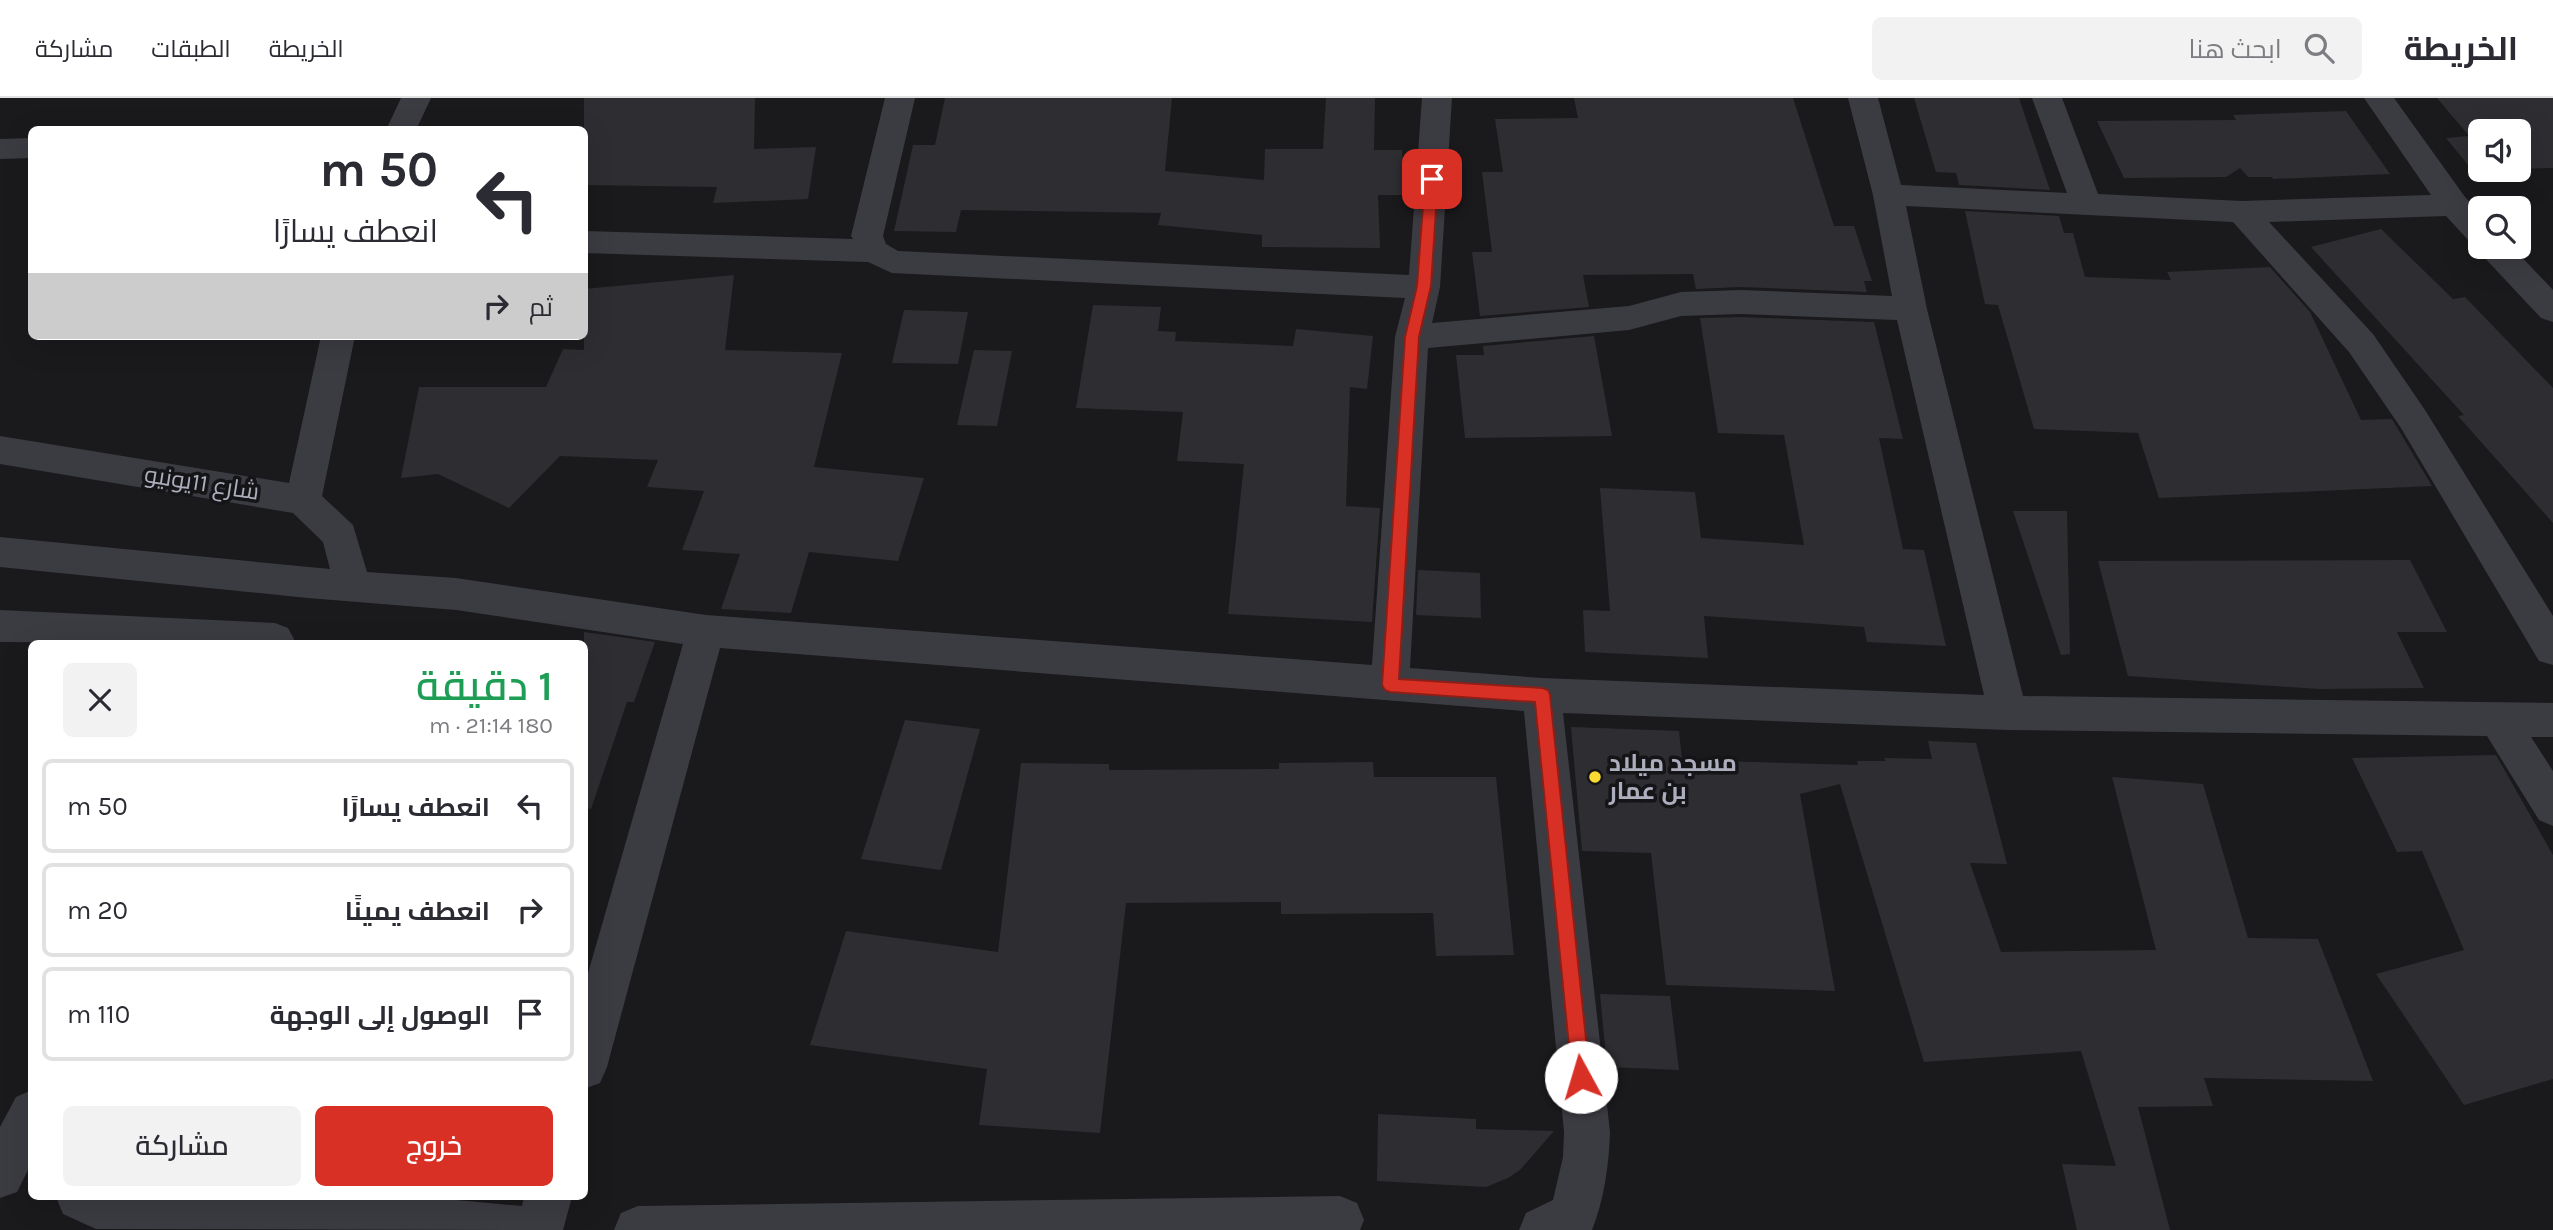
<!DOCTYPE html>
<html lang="ar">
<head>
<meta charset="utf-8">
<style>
  :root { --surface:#fff; --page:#f2f2f3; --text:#2b2b33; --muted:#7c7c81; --line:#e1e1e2; --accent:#d93025 }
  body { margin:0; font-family:Karla,Cairo,sans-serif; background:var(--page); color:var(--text); direction:rtl; height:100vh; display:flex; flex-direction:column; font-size:26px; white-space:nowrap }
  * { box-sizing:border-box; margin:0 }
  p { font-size:23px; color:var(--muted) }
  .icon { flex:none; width:38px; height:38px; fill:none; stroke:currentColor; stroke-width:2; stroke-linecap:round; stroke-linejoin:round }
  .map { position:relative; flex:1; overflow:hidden; direction:ltr }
  .side { position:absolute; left:28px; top:542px; width:560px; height:560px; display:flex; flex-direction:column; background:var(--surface); border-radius:10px; box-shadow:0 7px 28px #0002; direction:rtl }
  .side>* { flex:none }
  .top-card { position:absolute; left:28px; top:28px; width:560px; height:214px; border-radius:10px; box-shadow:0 7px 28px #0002; direction:rtl; background:#fff; color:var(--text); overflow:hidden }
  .fabs { position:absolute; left:2468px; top:21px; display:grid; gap:14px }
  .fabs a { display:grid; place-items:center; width:63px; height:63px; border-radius:10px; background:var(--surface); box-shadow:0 7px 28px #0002; font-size:35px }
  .pin { position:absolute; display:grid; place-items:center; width:60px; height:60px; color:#fff; margin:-30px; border-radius:14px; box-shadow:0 4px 10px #0006 }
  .me { position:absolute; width:77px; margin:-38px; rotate:354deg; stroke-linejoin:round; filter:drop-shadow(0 0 5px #0008) }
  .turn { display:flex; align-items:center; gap:24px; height:147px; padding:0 35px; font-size:32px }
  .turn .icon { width:91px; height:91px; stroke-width:2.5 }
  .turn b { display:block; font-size:49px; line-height:60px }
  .then { display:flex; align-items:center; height:66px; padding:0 35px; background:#0003; gap:14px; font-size:26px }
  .round { display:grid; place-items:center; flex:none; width:74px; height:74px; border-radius:10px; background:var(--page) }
  .head { display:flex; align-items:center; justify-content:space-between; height:119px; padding:0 35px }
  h1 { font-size:42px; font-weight:600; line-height:52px; color:#1e9e55 }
  .cta { display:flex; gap:14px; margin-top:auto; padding:14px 35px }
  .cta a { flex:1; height:80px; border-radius:10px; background:var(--accent); color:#fff; font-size:28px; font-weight:600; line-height:80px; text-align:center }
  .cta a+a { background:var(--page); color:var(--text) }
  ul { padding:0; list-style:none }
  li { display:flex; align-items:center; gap:21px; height:94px; margin:0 14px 10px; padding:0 21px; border:4px solid var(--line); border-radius:10px }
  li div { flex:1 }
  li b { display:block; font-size:26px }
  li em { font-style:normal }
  header { display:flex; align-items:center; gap:42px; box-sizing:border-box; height:98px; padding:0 35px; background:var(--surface); border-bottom:2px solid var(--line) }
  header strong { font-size:33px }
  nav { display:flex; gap:38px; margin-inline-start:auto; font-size:24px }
  .search { width:490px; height:63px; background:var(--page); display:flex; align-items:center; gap:18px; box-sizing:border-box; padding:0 24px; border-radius:10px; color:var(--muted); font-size:26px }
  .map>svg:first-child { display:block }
  .building { fill:#2e2d31 }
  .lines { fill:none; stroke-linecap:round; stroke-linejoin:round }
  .minor { fill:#3b3b42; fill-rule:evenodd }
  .route { fill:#d93025; stroke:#8d1f18; stroke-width:2 }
  .poi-dot { fill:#fbdb33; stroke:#151518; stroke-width:2.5 }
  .labels { text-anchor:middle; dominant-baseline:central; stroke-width:7; stroke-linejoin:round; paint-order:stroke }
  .street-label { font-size:24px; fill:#acaebd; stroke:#151518 }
  .poi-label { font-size:24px; font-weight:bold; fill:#acaebd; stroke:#151518; text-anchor:start }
</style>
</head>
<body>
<header>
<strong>الخريطة</strong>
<div class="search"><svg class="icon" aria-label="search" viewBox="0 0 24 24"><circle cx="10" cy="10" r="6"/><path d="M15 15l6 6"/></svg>ابحث هنا</div>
<nav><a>الخريطة</a><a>الطبقات</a><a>مشاركة</a></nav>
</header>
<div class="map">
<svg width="2553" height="1132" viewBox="0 0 2553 1132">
  <rect width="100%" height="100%" fill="#1a1a1d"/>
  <g class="building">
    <polygon points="584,0 755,0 754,51 816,49 808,101 713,105 717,89 584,87"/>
    <polygon points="945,0 1172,0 1165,73 1264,82 1265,51 1323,51 1326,0 1375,0 1374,52 1402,52 1404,97 1378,97 1380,150 1262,149 1262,137 1158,127 1161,115 961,112 956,134 894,133 913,47 935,47"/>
    <polygon points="1574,0 1793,0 1834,128 1854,128 1872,183 1864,183 1867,194 1741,189 1696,191 1693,176 1583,177 1589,209 1480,218 1472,154 1492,154 1482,74 1503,74 1495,21 1578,20"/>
    <polygon points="1914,0 2019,0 2050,92 1959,87 1956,75 1936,74"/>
    <polygon points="2437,0 2553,0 2553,70 2518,71 2518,33 2480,33 2480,72 2499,72 2473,73 2446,40 2469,38"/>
    <polygon points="2346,13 2390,76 2273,81 2272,79 2248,79 2240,70 2226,79 2124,80 2097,23 2236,22 2233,17"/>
    <polygon points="1965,113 2059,118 2064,135 2073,135 2085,179 2171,182 2167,174 2270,169 2310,214 2361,322 2392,321 2432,388 2159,400 2138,335 2034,331 1998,207 1985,206"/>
    <polygon points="2381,131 2453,201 2465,199 2553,290 2553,425 2458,318 2464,317 2311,149"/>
    <polygon points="734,177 725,252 842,255 814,369 924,380 898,463 809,454 791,515 721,511 740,456 682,452 704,393 647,389 658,362 560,358 509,410 438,376 401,380 419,289 546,289 563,251 584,252 584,191"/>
    <polygon points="1093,207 1161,209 1158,233 1176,234 1175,243 1293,248 1296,231 1373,238 1367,291 1350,289 1346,408 1380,410 1372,524 1228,516 1244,366 1177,363 1183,314 1076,310"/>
    <polygon points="904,212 968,214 958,266 892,265"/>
    <polygon points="1741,219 1874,224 1903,341 1879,340 1903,451 1924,452 1946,548 1867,544 1864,529 1704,518 1708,560 1585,554 1583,512 1610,513 1600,390 1695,394 1701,440 1804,447 1784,337 1718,335 1700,220"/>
    <polygon points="1594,238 1612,338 1465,340 1456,257 1484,257 1483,248"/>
    <polygon points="974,252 1012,253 997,328 957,327"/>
    <polygon points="2013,413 2067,413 2070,556 2061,557"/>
    <polygon points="2410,462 2447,534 2397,534 2424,590 2319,591 2128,578 2098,463"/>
    <polygon points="1418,472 1480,475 1481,520 1416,517"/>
    <polygon points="584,534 655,544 634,604 627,604 591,711 584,710"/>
    <polygon points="905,622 980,631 941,772 861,761"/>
    <polygon points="1571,629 1679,633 1682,662 1858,667 1857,663 1886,663 1884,660 1932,661 1928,643 1976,645 2007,766 1970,765 2001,854 2156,852 2112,679 2203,686 2248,840 2318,841 2373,983 2204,980 2213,1008 2138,1009 2170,1132 2077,1132 2062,1066 2116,1068 2081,953 1924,964 1840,686 1800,696 1835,893 1666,887 1651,755 1582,753"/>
    <polygon points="2496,657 2553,757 2553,981 2464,1007 2376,876 2464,852 2422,753 2397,754 2352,660"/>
    <polygon points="1373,664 1374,679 1496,679 1514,857 1436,858 1433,815 1281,816 1281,804 1126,805 1100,1035 979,1027 987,971 810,947 846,833 998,854 1021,665 1109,666 1109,672 1279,671 1279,665"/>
    <polygon points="1600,896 1670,898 1679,972 1607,969"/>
    <polygon points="1378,1016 1476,1021 1476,1031 1554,1033 1520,1072 1508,1080 1486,1089 1377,1083"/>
  </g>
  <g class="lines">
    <g class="minor">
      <polygon points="401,0 431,0 416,32 386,32"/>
      <path d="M885,0H915L883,138L886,146L898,153L1409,177L1422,0H1452L1440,189L1432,225L1629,208L1681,194L1741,192L1892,198L1873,97L1848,0H1878L1901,87L2067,95L2032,0H2062L2098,96L2242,103L2431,97L2364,0H2394L2465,99L2480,115V149H2512L2553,192V224L2541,220L2482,157L2477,149L2479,146L2469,143L2446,118L2269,124L2373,236L2425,312L2553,518V567L2539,563L2401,330L2349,254L2233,124L1906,108L1927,211L2023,598L2553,605V639H2531L2553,673V728L2539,722L2487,638L2008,632L1563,615L1610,1034C1609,1067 1604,1102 1592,1132H1519L1526,1115L1553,1102L1563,1059L1564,1034L1524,613L720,550L607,969L600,985L584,991V889L683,546L456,512L308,500L0,469V439L330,471L323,444L293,415L0,366V338L289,385L321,238H355L322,398L353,427L367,474L456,480L706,517L1372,567L1395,239L1405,200L892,175L868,164L584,155V133L853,141L851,138ZM1741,216L1897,222L1984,597L1542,580L1410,570L1428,250L1629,232L1681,218Z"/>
      <polygon points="32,40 32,60 0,61 0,41"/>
      <polygon points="0,512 275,525 288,530 294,541 292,546 0,544"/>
      <polygon points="32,992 32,1064 17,1094 0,1100 0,1029 16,999"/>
      <polygon points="1340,1098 1357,1105 1364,1122 1360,1132 614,1132 621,1115 638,1108"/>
      <polygon points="56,1099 424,1099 522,1108 524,1099 572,1099 563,1132 96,1131 63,1116"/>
    </g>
  </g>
  <polygon class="route" points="1432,77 1438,81 1431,188 1419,239 1399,581 1542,590 1548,592 1550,597 1590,979 1588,986 1581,988 1575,986 1572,979 1535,604 1390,594 1385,592 1382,587 1405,239 1417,188 1425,81"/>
  <circle class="poi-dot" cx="1595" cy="679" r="7"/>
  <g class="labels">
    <g class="street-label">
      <text transform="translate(202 385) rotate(9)">شارع 11يونيو</text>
    </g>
    <g class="poi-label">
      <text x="1609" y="665">مسجد ميلاد<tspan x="1609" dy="28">بن عمار</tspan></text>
    </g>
  </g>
</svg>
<div class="fabs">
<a><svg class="icon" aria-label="sound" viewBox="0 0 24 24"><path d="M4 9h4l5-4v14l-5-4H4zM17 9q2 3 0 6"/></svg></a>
<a><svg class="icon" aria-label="search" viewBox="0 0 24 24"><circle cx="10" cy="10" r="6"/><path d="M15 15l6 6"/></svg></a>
</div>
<div class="pin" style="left:1432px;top:81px;background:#d93025"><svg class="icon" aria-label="arrive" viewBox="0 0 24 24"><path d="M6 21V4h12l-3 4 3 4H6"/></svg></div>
<svg class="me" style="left:1581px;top:979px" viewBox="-20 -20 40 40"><circle r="19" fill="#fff"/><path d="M0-13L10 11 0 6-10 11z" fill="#d93025"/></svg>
<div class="top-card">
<div class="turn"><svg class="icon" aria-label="left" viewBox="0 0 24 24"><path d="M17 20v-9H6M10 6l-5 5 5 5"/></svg><div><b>50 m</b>انعطف يسارًا</div></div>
<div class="then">ثم<svg class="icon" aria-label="right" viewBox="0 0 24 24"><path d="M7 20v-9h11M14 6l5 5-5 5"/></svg></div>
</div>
<section class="side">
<div class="head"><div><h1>1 دقيقة</h1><p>180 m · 21:14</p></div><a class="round"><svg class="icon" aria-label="close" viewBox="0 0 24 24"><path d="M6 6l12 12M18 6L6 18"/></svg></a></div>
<ul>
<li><svg class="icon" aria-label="left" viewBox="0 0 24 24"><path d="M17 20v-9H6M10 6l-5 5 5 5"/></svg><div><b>انعطف يسارًا</b></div><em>50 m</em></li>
<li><svg class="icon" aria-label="right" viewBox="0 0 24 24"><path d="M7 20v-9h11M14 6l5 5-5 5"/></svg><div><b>انعطف يمينًا</b></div><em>20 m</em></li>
<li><svg class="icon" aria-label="arrive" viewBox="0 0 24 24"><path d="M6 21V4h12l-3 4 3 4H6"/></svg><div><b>الوصول إلى الوجهة</b></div><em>110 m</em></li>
</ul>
<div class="cta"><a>خروج</a><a>مشاركة</a></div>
</section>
</div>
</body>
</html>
